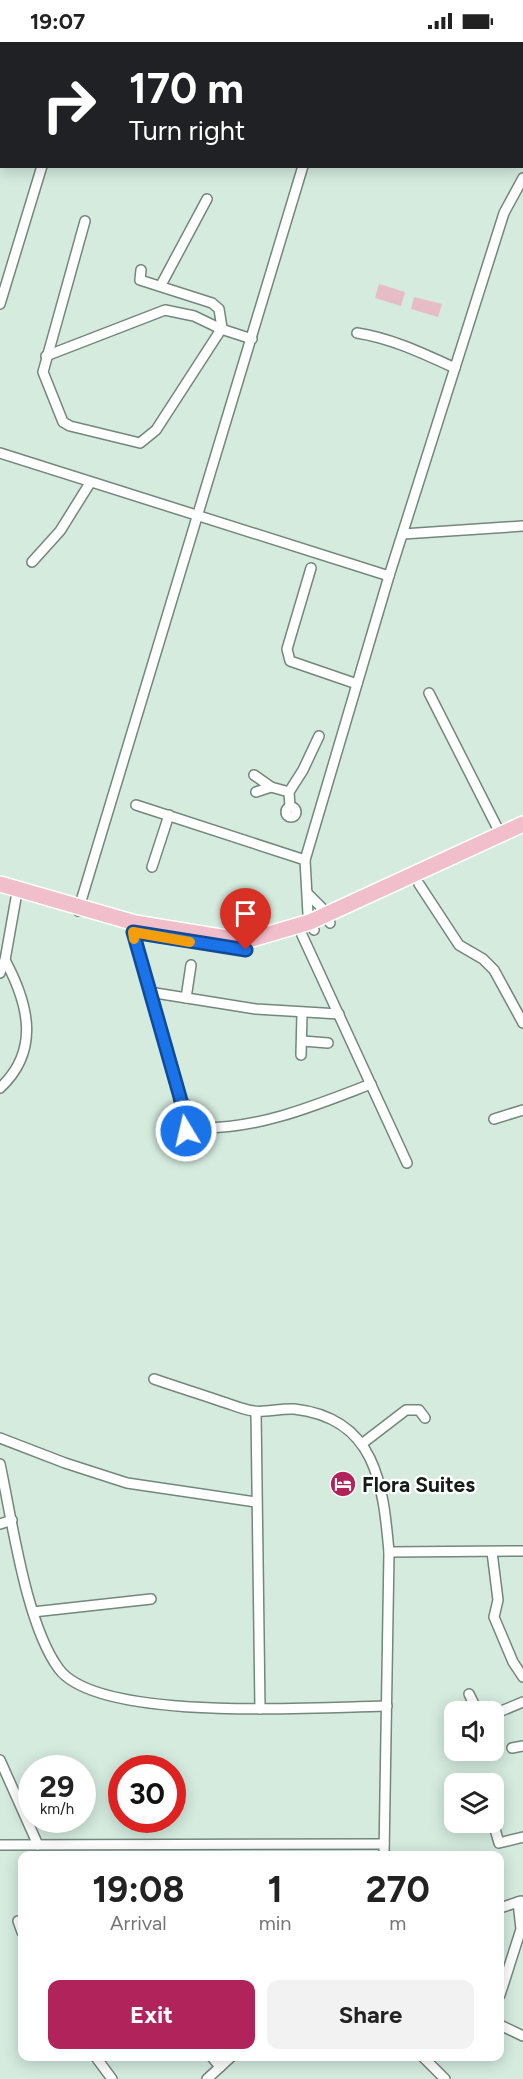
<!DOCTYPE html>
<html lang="en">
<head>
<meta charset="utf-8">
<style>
  :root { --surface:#fff; --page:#f2f2f2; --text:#222; --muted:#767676; --accent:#b1235b }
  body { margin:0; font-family:Figtree,sans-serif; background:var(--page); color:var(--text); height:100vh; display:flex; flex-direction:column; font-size:22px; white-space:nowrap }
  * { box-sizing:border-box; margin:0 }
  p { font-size:20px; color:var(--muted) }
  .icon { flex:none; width:33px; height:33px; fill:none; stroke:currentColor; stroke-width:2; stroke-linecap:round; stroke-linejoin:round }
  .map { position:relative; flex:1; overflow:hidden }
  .side { position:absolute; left:18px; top:1809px; width:486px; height:210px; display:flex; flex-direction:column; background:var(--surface); border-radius:12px; box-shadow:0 3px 15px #0003 }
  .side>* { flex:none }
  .top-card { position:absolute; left:0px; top:0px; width:524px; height:126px; box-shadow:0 3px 15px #0003; background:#202124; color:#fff; overflow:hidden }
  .tools { position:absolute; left:444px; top:1659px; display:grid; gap:12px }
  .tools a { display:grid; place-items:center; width:60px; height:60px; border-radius:12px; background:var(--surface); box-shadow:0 3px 15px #0003; font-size:30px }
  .speed { position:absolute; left:18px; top:1713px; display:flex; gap:12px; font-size:30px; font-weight:700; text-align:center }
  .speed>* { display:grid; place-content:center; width:78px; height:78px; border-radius:50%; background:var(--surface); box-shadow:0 3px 15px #0003; line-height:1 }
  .speed small { font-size:15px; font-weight:400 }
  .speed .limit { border:9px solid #d22; background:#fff; color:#111 }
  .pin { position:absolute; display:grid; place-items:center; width:51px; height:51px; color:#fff; margin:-62px -26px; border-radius:50% 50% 50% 0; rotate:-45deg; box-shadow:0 0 6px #0007 }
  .pin .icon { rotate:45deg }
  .me { position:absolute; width:66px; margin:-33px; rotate:351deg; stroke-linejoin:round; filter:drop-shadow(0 0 4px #0008) }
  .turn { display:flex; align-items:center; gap:21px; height:126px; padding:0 30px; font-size:27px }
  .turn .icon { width:78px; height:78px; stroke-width:2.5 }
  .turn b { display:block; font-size:42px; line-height:51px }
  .eta { display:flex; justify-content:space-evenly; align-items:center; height:102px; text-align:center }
  .eta b { font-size:36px; font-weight:700; line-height:42px }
  .primary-button { display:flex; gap:12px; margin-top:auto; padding:12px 30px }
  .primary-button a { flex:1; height:69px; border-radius:12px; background:var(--accent); color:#fff; font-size:24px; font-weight:700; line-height:69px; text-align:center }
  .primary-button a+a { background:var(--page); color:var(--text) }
  .status { display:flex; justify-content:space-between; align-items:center; height:42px; padding:0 30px; background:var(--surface); direction:ltr }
  .status svg { height:16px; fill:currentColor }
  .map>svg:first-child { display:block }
  .green { fill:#e6bcc6 }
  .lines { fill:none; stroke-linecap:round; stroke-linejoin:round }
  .street-casing { stroke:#73877c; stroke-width:12 }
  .primary-casing { stroke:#fff; stroke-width:18 }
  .street { stroke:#fff; stroke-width:9 }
  .primary { stroke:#f1becb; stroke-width:15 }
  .route-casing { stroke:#114b97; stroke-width:15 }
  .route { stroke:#1a73e8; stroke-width:10 }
  .slow { stroke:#f59e0b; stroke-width:10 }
  .labels { text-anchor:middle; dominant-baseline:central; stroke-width:4.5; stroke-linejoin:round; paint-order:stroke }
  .poi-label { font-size:21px; font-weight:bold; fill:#141c18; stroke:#fff; text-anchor:start }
</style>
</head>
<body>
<div class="status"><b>19:07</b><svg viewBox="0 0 49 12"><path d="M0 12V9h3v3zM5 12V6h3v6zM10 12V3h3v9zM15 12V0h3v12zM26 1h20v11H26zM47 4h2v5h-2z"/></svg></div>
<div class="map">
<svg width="523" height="2037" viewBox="0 0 523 2037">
  <rect width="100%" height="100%" fill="#d4ebde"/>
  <g class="green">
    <polygon points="379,242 405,250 401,264 375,256"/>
    <polygon points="414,255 442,262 438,275 411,267"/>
  </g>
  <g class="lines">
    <g class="street-casing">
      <g id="street">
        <polyline points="38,0 39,2"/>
        <polyline points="91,2 91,0"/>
        <polyline points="208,2 209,0"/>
        <polyline points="341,2 342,0"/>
        <polyline points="0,98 2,99"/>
        <polyline points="85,179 43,330 63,380 70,384 140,401 156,388 222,286 219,267 212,261 140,238 141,228"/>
        <polyline points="161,243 207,157"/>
        <polyline points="0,262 42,124"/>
        <polyline points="218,286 252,297"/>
        <path d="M357,291C391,296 424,312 455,326"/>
        <polyline points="46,314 165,268 194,274 219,286"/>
        <polyline points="0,411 389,534"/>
        <polyline points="403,492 523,484"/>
        <polyline points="32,520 60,489 90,441"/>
        <polyline points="311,526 287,607 290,619 357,642"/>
        <polyline points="429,651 501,793"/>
        <polyline points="254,733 271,745 289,750"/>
        <polyline points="256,750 271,745"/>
        <polyline points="136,763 305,818"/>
        <circle cx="291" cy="770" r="5"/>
        <polyline points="290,765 289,750 303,728 319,694"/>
        <polyline points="152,825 169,773"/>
        <polyline points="419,842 459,903 483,917 494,928 523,981"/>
        <polyline points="308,852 322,866 330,881"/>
        <polyline points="78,869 303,124"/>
        <polyline points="314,888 308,872 305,818 389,534 504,171 523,136"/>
        <path d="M133,890L180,1055L203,1086C262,1086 316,1063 371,1042"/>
        <polyline points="302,893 407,1121"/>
        <polyline points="0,931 5,918 16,856"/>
        <polyline points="149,950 256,967 339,972"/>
        <polyline points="186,956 191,923"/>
        <polyline points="303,999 328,1001"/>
        <polyline points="301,1013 302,971"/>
        <path d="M0,1046C41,1008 28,961 5,918"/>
        <polyline points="181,1058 186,1088"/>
        <polyline points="494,1077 523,1068"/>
        <polyline points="174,1104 186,1088 203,1086"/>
        <path d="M154,1337C177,1345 200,1352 223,1360C233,1363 244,1368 254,1369C263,1371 281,1366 294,1367C376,1376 383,1442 389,1510L384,1814"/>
        <polyline points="256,1370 260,1667"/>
        <polyline points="0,1396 65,1421 127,1441 256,1460"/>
        <polyline points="363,1401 406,1368 419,1368 425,1376"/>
        <path d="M0,1422C12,1478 26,1583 59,1627C99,1681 321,1665 387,1664"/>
        <polyline points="0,1482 12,1478"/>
        <polyline points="389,1510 523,1509"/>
        <polyline points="492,1510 498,1558 494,1575 513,1620 523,1635"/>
        <polyline points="33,1570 151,1557"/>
        <polyline points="469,1652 478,1670"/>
        <polyline points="494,1672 523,1660"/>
        <polyline points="512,1706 523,1704"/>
        <polyline points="491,1708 491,1709"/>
        <polyline points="0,1718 38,1803"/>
        <polyline points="493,1780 499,1801 523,1795"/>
        <polyline points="0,1803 384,1802"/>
        <polyline points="500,1866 521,1859"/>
        <polyline points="18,1879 22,1890"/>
        <polyline points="500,1953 521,1887 518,1860"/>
        <polyline points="500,1983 523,1994"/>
        <polyline points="95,2014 112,2037"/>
        <polyline points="211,2014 220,2025"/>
        <polyline points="422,2014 445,2037"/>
        <polyline points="207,2037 232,2014"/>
      </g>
    </g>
    <g class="primary-casing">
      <polyline id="primary" points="0,842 135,881 245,899 310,880 523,782"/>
    </g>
    <use href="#street" class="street"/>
    <use href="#primary" class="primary"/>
  </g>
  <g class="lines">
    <g class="route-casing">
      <polyline id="route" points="186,1089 180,1055 133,890 246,908"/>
    </g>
    <use href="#route" class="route"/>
    <polyline class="slow" points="134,897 133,890 190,900"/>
  </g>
  <defs>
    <g id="hotel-disc" transform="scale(1.35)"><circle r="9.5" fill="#b1235b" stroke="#fff"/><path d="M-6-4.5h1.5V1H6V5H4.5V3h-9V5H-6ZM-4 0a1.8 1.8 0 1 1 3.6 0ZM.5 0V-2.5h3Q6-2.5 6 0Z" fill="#fff"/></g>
  </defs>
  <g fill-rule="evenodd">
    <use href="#hotel-disc" x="343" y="1442"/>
  </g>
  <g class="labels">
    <g class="poi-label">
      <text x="362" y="1442">Flora Suites</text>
    </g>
  </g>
</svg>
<div class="tools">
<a><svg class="icon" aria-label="sound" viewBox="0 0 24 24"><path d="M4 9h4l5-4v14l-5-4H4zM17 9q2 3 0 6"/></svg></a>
<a><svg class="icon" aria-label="layers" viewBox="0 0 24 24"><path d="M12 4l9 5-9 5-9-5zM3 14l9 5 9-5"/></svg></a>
</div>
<div class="speed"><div>29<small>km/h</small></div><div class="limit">30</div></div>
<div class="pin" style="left:246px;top:908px;background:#d93025"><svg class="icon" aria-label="arrive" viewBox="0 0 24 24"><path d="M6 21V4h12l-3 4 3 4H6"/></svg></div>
<svg class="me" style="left:186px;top:1089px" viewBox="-20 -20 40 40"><circle r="17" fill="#1a73e8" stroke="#fff" stroke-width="3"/><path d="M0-11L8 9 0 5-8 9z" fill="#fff"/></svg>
<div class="top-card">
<div class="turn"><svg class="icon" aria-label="right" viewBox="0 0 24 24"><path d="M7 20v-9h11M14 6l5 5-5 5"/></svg><div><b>170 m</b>Turn right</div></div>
</div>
<section class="side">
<div class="eta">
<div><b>19:08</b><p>Arrival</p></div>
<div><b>1</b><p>min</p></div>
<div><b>270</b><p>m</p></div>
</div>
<div class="primary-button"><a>Exit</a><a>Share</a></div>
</section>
</div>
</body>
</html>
